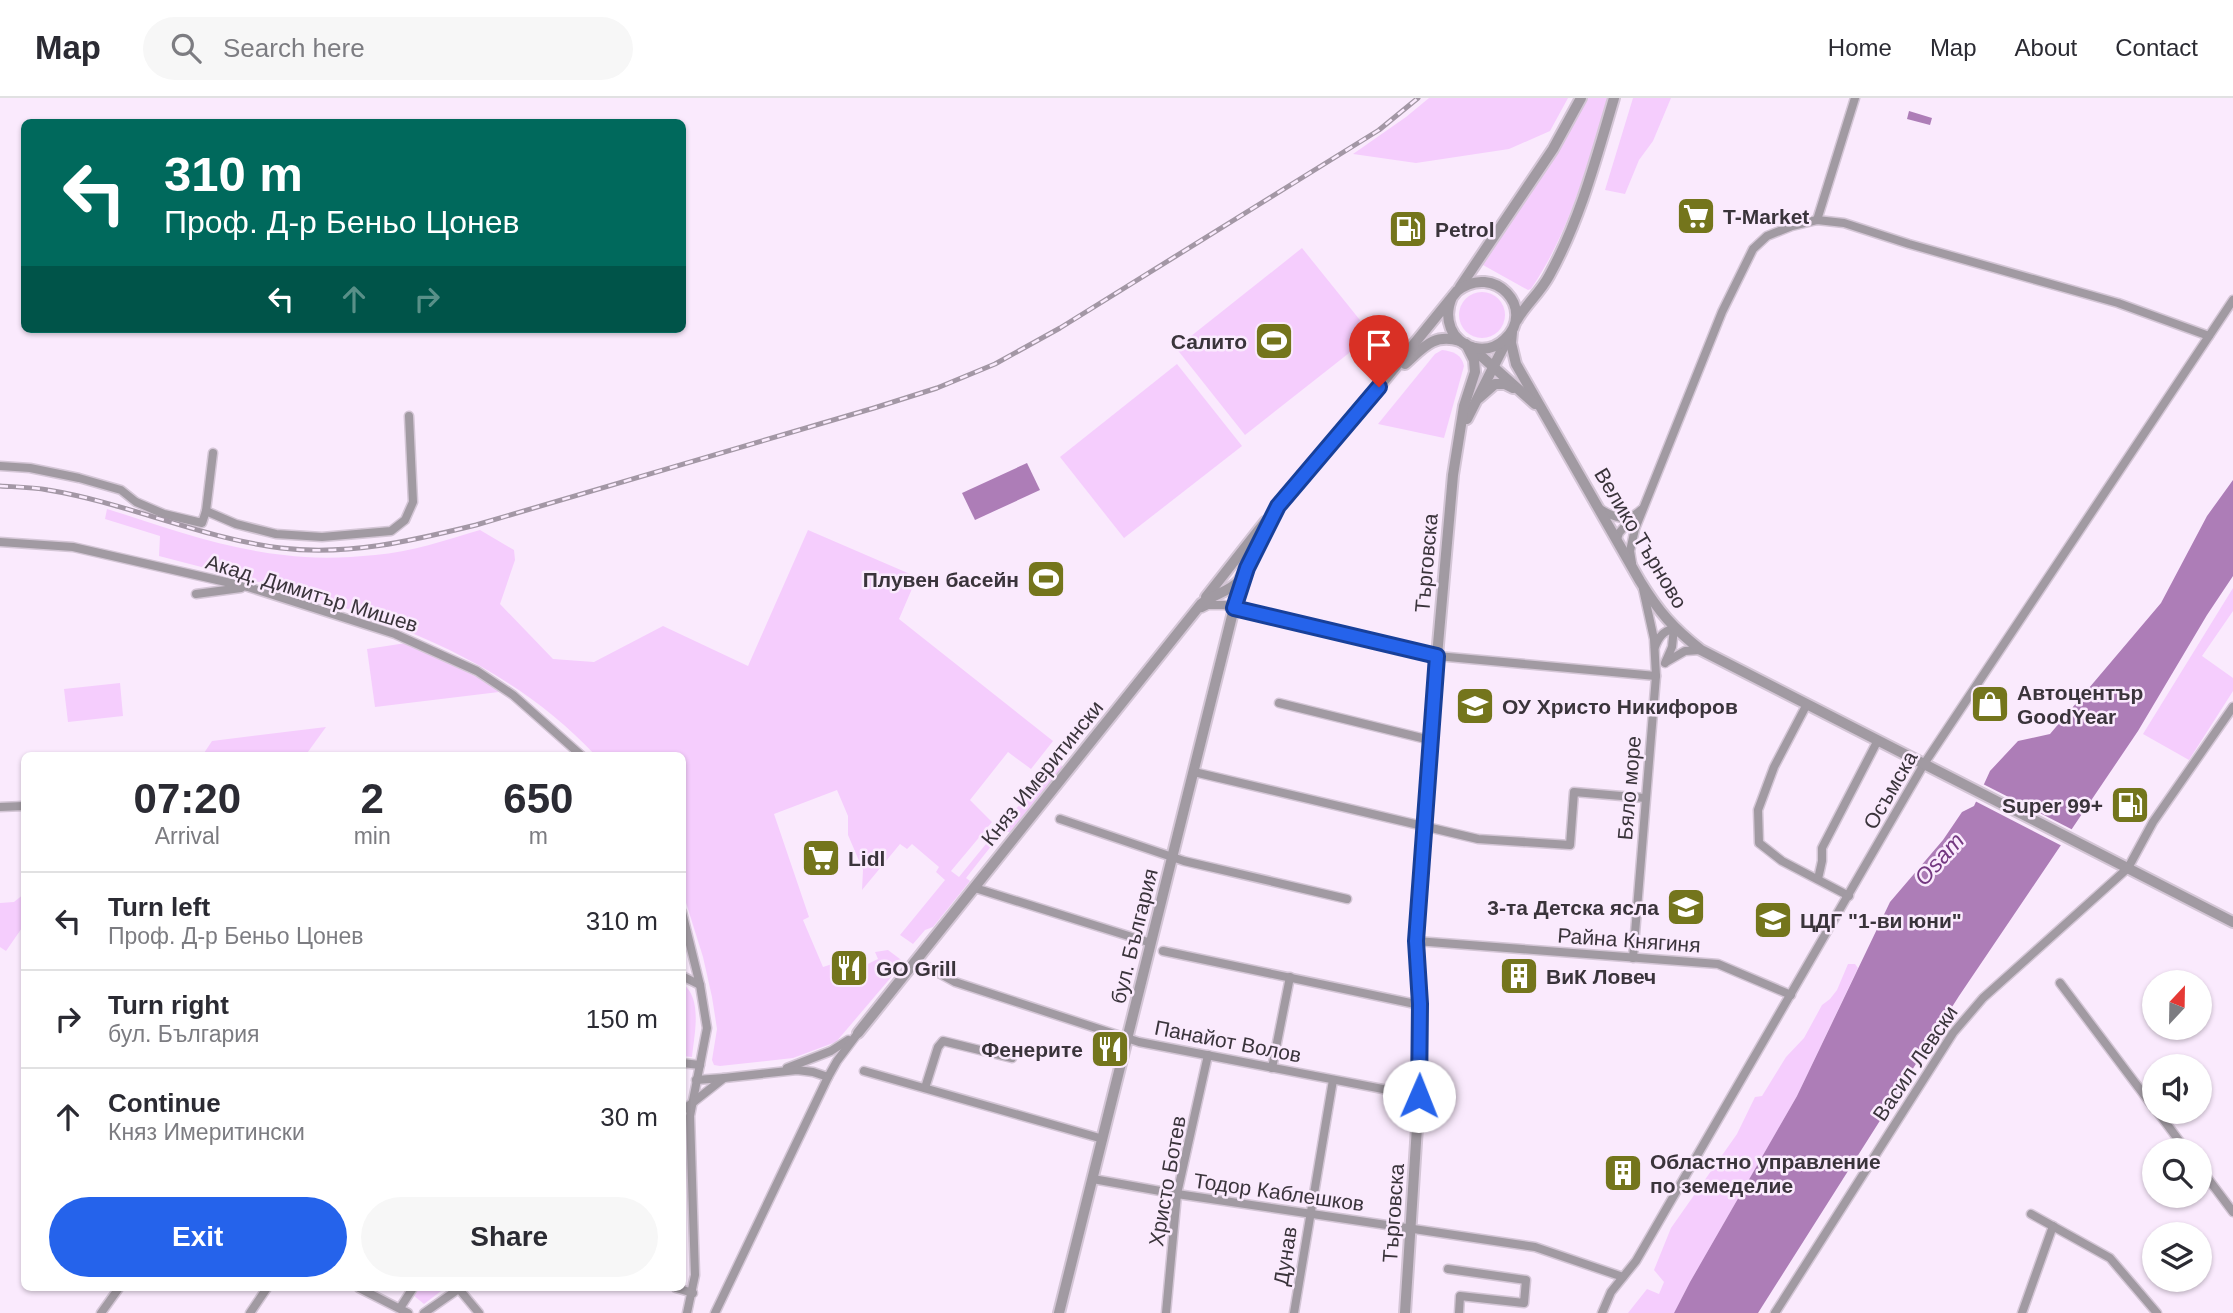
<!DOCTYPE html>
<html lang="en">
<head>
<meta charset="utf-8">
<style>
  :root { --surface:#fff; --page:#f7f7f7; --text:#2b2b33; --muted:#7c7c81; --line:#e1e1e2; --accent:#2563eb }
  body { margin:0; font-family:Arial,sans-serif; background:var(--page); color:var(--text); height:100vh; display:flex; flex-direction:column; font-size:26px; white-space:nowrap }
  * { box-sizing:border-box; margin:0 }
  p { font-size:23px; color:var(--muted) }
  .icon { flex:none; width:38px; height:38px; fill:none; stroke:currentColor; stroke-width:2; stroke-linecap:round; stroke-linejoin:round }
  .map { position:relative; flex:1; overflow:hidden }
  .panel { position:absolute; left:21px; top:654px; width:665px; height:539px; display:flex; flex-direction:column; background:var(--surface); border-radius:10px; box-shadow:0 2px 5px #0004 }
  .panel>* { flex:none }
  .banner { position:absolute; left:21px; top:21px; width:665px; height:214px; border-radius:10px; box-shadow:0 2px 5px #0004; background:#00695c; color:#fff; overflow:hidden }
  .needle { width:46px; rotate:22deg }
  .tools { position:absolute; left:2142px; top:872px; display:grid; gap:14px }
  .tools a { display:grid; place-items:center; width:70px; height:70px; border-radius:50%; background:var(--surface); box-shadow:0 2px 5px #0004; font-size:35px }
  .pin { position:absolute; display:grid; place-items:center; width:60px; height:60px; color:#fff; margin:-72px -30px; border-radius:50% 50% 50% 0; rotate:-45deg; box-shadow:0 0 7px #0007 }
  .pin .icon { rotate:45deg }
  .me { position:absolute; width:77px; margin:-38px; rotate:1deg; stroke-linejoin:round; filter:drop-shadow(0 0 5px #0008) }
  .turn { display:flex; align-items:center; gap:24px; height:147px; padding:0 28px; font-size:32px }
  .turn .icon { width:91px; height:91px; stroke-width:2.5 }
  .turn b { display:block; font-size:49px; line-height:60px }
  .lanes { display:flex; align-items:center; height:66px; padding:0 28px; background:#0003; justify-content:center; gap:35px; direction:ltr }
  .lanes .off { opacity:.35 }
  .eta { display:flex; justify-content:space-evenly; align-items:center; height:119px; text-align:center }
  .eta b { font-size:42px; font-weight:600; line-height:49px }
  .action { display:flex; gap:14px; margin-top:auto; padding:14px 28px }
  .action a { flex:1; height:80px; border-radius:42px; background:var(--accent); color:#fff; font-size:28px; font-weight:600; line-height:80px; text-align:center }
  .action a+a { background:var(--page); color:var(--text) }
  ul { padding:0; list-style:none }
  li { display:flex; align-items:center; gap:21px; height:98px; padding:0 28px; border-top:2px solid var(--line) }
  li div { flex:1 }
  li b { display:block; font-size:26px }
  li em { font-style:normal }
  header { display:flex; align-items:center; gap:42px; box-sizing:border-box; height:98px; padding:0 35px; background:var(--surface); border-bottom:2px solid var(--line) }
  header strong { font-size:33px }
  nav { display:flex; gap:38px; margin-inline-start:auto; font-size:24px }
  .search { width:490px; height:63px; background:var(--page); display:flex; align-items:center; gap:18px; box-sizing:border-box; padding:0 24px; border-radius:38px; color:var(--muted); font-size:26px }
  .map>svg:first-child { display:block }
  .green { fill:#f5cdfd }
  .water { fill:#ad7db7 }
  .pier { fill:#faeafd }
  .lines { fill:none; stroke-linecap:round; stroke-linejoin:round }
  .minor-casing { stroke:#d4c6d6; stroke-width:11 }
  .tertiary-casing { stroke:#d4c6d6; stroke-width:14 }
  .minor { stroke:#a19aa2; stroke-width:8 }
  .tertiary { stroke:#a19aa2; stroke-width:10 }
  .rail-casing { stroke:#a397a5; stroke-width:5 }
  .rail { stroke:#faeafd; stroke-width:2.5; stroke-dasharray:8; stroke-linecap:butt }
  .route-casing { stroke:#184099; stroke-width:18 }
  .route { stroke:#2563eb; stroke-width:12 }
  .labels { text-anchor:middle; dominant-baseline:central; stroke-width:5; stroke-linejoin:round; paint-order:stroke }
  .poi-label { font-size:21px; font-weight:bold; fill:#3a343b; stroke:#faeafd; text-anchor:start }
  .street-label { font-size:21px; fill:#3a343b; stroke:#faeafd }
  .water-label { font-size:23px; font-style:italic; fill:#743881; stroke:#faeafd }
</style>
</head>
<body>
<header>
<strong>Map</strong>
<div class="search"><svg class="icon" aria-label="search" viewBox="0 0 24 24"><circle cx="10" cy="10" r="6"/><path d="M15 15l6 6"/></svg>Search here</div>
<nav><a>Home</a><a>Map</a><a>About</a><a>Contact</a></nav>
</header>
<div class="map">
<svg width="2233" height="1215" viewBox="0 0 2233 1215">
  <rect width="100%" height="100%" fill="#faeafd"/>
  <g class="green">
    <polygon points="1429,0 1568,0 1550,33 1509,51 1416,65 1353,56 1406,19"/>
    <path d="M1588,0H1607C1589,65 1569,135 1531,191L1528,192L1483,167L1482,164L1557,55Z"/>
    <polygon points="1633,0 1671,0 1653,43 1639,62 1625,96 1605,92"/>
    <polygon points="1302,150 1372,237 1245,337 1176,250"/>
    <circle cx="1482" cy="217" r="23"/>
    <path d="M1442,252C1453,253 1462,257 1464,268L1444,340L1378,326L1435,256Z"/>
    <polygon points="1177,266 1242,348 1124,440 1060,359"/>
    <path d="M107,411C165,429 224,451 284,457C314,461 345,460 375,457C411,454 446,442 480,432L514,452L515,462L500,506L553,561L594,564L663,528L748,568L808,432L917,479L899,521L1053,643L1031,671L1008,654L970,702L992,724L951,773L959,779L990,741L993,744L992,747L966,780L970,783L933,829L925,832L913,846L900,837L945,782L936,774L939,769L912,746L907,751L900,746L862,792L863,772L848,737V718L837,692L774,716L809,819L803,822L823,869L832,866L839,880L878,861L875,854L888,852L904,864L836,944L793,960L720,968L714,967L712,962L717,931L712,899L703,859L683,795L682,658H596C483,536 313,498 159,458L160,438L105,421Z"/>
    <polygon points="2233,490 2233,513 2202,558 2233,580 2233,593 2189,662 2143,636"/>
    <polygon points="406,545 477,579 499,594 375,609 367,551"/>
    <polygon points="120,585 123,618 68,624 64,591"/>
    <polygon points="326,629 305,658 202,658 212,643"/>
    <polygon points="1055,663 1060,664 1062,669 1010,734 1004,734 1003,727"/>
    <polygon points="24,796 24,827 6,853 0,849 0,805 14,804"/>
    <polygon points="1848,866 1855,866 1858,870 1797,998 1690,1184 1674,1215 1628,1215 1647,1191 1659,1196 1664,1184 1654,1172 1671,1130 1737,1036 1755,999 1762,998 1786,959 1804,940 1822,907 1830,901 1837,892"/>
    <path d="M683,886C703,901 694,937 692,959L683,958Z"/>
    <polygon points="418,1190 445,1190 424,1206 413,1197"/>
  </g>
  <g class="water">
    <polygon points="1909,13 1932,20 1930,27 1907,21"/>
    <polygon points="1027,365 1040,392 975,422 962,395"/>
    <polygon points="2233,382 2233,478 2207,517 2138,633 1959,898 1758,1215 1674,1215 1690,1184 1797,998 1890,804 1943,742 1962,714 1974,708 1990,673 2018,643 2050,636 2161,505 2207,418"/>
  </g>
  <polygon class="pier" points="1981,685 2075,733 2064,749 1973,702"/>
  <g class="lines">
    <g class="minor-casing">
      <g id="minor">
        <polyline points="1817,122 1855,0"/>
        <polyline points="0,368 30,370 79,380 121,392 136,404 164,416 202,425 206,413 213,355"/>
        <path d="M1600,411C1615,420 1627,425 1641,412"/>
        <polyline points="206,413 236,426 276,436 322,439 391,433 405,422 413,404 409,318"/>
        <polyline points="1617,441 1619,435 1631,421"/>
        <polyline points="0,444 73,449 248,489 395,536 477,573 513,597 582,658"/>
        <polyline points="1632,465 1630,453 1635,431 1722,214 1753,151 1767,138 1792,128 1817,122 1844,125 1909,146 2118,205 2209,238"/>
        <polyline points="196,496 241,490"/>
        <polyline points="1202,510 1208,507 1224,507 1437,558 1656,578"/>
        <path d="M1655,549C1659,538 1663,534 1674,530L1672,549L1665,565"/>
        <polyline points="1666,564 1685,553 1701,552"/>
        <polyline points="1279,605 1430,642"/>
        <polyline points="1807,606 1774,669 1758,712 1759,745 1782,763 1849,798"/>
        <polyline points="1194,674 1478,741 1570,747 1574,694 1645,700"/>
        <polyline points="0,709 24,708"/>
        <polyline points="1060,721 1184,763 1347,801"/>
        <polyline points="1818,781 1822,763 1822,750 1878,642"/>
        <polyline points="975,790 1151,845"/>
        <polyline points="682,814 700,887 707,930 690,1018 695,1177 687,1215"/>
        <polyline points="1416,843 1718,866 1791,897"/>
        <polyline points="1163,853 1420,907"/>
        <polyline points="1633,860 1656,578 1654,541 1643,491"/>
        <polyline points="917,863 955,884 1139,944 1419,998"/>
        <polyline points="682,878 700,887"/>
        <polyline points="2060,885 2154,1010"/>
        <polyline points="682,965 700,967"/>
        <polyline points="787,970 831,953 848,942"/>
        <polyline points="1272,970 1290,879"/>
        <polyline points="864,973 1103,1041"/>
        <polyline points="696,982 724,980"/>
        <polyline points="925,990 938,949 943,943 1012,960"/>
        <polyline points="682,1013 724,980 797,972 813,974 828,979"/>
        <polyline points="2157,1013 2186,1052"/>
        <polyline points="2200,1070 2233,1114"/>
        <polyline points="1093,1081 1177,1096 1535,1149 1623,1179"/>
        <polyline points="2031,1116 2110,1160 2157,1215"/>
        <polyline points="1448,1171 1526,1182 1524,1205 1460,1198 1459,1215"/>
        <polyline points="359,1190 408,1215"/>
        <polyline points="676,1190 693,1195"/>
        <polyline points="459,1191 479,1215"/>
        <polyline points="400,1210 413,1190"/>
        <polyline points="101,1215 119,1190"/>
        <polyline points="250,1215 267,1190"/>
        <polyline points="424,1215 460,1190"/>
        <polyline points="715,1215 828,979 837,963 858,935"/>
        <polyline points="1166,1215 1177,1096 1208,957"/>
        <polyline points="1294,1215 1333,982"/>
        <polyline points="1602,1215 1611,1194 1636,1163 1924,666 2233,202"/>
        <polyline points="1775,1215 1953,935 1983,900 2128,770 2153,724 2233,609"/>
        <polyline points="2022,1215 2053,1128"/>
      </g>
    </g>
    <g class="tertiary-casing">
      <g id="tertiary">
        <polyline points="1460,189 1553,51 1581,0"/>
        <path d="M1517,222C1526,206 1540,195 1549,178C1580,122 1596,61 1614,0"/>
        <path d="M1512,234L1511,245L1516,266L1640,483C1659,514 1673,530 1701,552L2233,824"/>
        <polyline points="1471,249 1535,306"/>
        <path d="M1405,266C1423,250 1433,235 1460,243"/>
        <polyline points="1479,300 1495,286 1505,286 1513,290"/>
        <polyline points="1467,321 1507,242"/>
        <polyline points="1206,499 1265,424"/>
        <path d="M858,935L1201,506C1213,496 1229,494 1239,483L1278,408L1379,289L1457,193C1494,164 1537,211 1505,241C1497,249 1486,252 1475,250C1450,244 1443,220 1452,199"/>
        <polyline points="1059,1215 1234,510 1244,479"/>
        <polyline points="1405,1215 1419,998 1420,907 1416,843 1437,558 1453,377 1464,308 1475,274 1474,262 1466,246"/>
      </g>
    </g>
    <use href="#minor" class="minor"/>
    <use href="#tertiary" class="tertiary"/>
    <g class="rail-casing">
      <path id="rail" d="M0,388C16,389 32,389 48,392C127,405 201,440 281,450C348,458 411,443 476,427L874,310L937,290L995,266L1060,230L1379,32L1418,0"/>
    </g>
    <use href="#rail" class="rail"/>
  </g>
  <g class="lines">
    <g class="route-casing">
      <polyline id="route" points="1379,289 1278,408 1247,470 1234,510 1437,558 1416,843 1420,906 1419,998"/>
    </g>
    <use href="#route" class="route"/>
  </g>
  <defs>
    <g id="supermarket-square" transform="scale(2.0125)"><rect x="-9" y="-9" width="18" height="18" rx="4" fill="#74751c" stroke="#faeafd"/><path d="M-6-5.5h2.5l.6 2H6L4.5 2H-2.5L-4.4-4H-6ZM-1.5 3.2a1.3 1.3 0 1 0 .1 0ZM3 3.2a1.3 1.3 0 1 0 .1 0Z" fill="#fff"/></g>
    <g id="fuel-square" transform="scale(2.0125)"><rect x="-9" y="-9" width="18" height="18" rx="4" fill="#74751c" stroke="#faeafd"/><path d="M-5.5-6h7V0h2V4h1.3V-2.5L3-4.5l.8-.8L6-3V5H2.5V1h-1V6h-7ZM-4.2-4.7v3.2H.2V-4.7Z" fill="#fff"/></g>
    <g id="stadium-square" transform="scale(2.0125)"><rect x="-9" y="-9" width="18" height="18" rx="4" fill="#74751c" stroke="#faeafd"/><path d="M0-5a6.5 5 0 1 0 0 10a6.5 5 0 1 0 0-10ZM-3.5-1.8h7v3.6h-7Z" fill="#fff"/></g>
    <g id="shop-square" transform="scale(2.0125)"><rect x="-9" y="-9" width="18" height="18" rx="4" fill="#74751c" stroke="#faeafd"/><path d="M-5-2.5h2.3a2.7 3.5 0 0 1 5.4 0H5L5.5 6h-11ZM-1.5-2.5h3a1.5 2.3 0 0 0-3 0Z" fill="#fff"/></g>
    <g id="school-square" transform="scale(2.0125)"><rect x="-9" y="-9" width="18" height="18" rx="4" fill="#74751c" stroke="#faeafd"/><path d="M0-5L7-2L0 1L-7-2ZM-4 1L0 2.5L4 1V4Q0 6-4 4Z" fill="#fff"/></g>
    <g id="restaurant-square" transform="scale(2.0125)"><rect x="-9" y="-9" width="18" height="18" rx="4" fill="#74751c" stroke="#faeafd"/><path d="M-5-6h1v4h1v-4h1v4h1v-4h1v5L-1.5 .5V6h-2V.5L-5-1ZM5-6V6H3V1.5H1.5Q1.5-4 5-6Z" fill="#fff"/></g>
    <g id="building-square" transform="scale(2.0125)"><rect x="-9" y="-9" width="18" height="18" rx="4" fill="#74751c" stroke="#faeafd"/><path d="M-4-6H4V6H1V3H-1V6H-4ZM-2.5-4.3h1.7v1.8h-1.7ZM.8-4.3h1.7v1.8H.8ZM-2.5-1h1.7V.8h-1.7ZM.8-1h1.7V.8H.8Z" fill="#fff"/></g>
  </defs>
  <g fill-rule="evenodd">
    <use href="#supermarket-square" x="1696" y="118"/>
    <use href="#fuel-square" x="1408" y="131"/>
    <use href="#stadium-square" x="1274" y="243"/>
    <use href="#stadium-square" x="1046" y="481"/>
    <use href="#shop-square" x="1990" y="606"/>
    <use href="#school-square" x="1475" y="608"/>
    <use href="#fuel-square" x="2130" y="707"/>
    <use href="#supermarket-square" x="821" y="760"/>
    <use href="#school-square" x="1686" y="809"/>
    <use href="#school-square" x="1773" y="822"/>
    <use href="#restaurant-square" x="849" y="870"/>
    <use href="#building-square" x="1519" y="878"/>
    <use href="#restaurant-square" x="1110" y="951"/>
    <use href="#building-square" x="1623" y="1075"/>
  </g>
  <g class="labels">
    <g class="poi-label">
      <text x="1723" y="118">T-Market</text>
      <text x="1435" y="131">Petrol</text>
      <text x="1247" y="243" text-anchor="end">Салито</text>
      <text x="1019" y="481" text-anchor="end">Плувен басейн</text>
      <text x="2017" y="594">Автоцентър<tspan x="2017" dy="24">GoodYear</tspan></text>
      <text x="1502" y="608">ОУ Христо Никифоров</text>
      <text x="2103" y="707" text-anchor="end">Super 99+</text>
      <text x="848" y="760">Lidl</text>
      <text x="1659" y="809" text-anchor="end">3-та Детска ясла</text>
      <text x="1800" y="822">ЦДГ "1-ви юни"</text>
      <text x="876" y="870">GO Grill</text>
      <text x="1546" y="878">ВиК Ловеч</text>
      <text x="1083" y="951" text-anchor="end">Фенерите</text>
      <text x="1650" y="1063">Областно управление<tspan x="1650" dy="24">по земеделие</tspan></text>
    </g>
    <g class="street-label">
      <text transform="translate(1641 440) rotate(59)">Велико Търново</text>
      <text transform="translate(1426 465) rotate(-85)">Търговска</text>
      <text transform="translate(312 495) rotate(17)">Акад. Димитър Мишев</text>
      <text transform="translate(1042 675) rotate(-51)">Княз Имеритински</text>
      <text transform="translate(1629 690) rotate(-85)">Бяло море</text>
      <text transform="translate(1890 692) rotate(-60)">Осъмска</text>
      <text transform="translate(1134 838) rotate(-76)">бул. България</text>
      <text transform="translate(1629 842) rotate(4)">Райна Княгиня</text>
      <text transform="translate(1228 943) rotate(11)">Панайот Волов</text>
      <text transform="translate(1915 965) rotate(-56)">Васил Левски</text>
      <text transform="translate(1167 1083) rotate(-80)">Христо Ботев</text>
      <text transform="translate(1279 1094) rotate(8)">Тодор Каблешков</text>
      <text transform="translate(1393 1115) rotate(-86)">Търговска</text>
      <text transform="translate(1285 1158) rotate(-81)">Дунав</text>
    </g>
    <g class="water-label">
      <text transform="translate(1939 761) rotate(-48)">Osam</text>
    </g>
  </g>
</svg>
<div class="tools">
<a><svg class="needle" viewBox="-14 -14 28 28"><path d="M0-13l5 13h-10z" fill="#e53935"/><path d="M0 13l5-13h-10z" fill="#7c7c81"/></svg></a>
<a><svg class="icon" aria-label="sound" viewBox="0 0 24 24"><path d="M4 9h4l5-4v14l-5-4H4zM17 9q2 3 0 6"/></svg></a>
<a><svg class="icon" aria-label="search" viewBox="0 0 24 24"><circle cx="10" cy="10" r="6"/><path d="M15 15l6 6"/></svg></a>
<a><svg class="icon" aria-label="layers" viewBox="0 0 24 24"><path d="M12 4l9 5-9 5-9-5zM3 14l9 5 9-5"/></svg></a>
</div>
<div class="pin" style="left:1379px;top:289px;background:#d93025"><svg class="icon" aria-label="arrive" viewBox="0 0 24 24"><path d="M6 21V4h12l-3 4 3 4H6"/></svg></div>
<svg class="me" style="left:1419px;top:998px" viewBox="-20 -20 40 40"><circle r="19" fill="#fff"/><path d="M0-13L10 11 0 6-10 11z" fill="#2563eb"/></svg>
<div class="banner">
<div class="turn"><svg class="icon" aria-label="left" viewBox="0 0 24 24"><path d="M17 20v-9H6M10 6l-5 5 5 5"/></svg><div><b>310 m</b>Проф. Д-р Беньо Цонев</div></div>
<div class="lanes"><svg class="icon" aria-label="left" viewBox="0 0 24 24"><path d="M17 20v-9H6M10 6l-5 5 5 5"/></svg><svg class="icon off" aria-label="ahead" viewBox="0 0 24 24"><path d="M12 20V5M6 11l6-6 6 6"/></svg><svg class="icon off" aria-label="right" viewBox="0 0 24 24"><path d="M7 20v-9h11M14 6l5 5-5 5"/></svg></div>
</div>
<section class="panel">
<div class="eta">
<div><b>07:20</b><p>Arrival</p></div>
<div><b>2</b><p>min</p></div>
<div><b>650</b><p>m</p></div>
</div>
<ul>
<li><svg class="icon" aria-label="left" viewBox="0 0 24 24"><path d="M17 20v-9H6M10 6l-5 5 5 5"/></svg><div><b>Turn left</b><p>Проф. Д-р Беньо Цонев</p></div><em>310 m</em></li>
<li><svg class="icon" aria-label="right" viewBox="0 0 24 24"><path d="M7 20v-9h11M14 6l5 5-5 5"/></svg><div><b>Turn right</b><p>бул. България</p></div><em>150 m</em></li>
<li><svg class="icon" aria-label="ahead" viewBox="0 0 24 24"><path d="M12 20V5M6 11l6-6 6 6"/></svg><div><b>Continue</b><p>Княз Имеритински</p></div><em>30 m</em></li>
</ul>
<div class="action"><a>Exit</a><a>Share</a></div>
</section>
</div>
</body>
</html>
